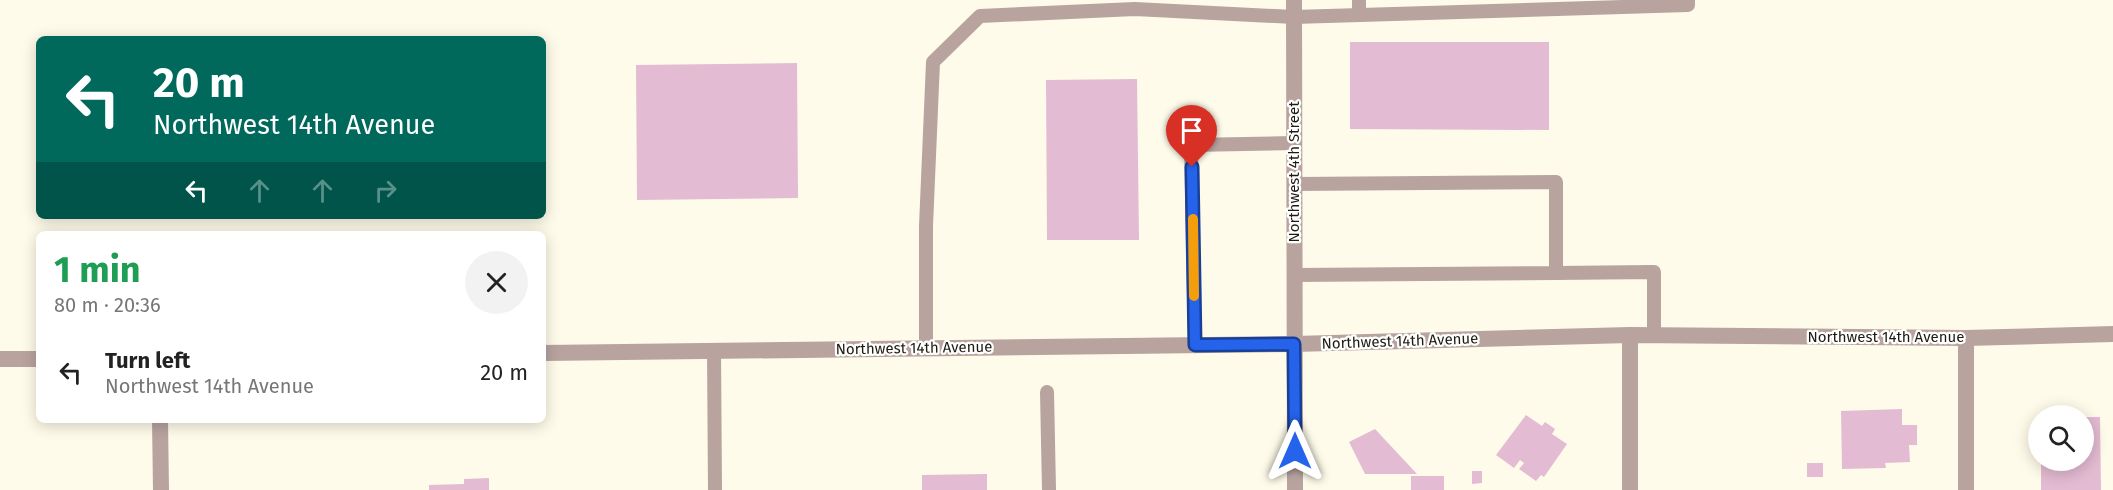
<!DOCTYPE html>
<html lang="en">
<head>
<meta charset="utf-8">
<style>
  :root { --surface:#fff; --page:#f2f2f2; --text:#222; --muted:#767676 }
  body { margin:0; font-family:"Fira Sans",sans-serif; background:var(--page); color:var(--text); height:100vh; display:flex; flex-direction:column; font-size:22px; white-space:nowrap }
  * { box-sizing:border-box; margin:0 }
  p { font-size:20px; color:var(--muted) }
  .icon { flex:none; width:33px; height:33px; fill:none; stroke:currentColor; stroke-width:2; stroke-linecap:round; stroke-linejoin:round }
  .map { position:relative; flex:1; overflow:hidden }
  .details { position:absolute; left:36px; top:231px; width:510px; height:192px; display:flex; flex-direction:column; background:var(--surface); border-radius:9px; box-shadow:0 3px 15px #0003 }
  .details>* { flex:none }
  .top-card { position:absolute; left:36px; top:36px; width:510px; height:183px; border-radius:9px; box-shadow:0 3px 15px #0003; background:#00695c; color:#fff; overflow:hidden }
  .buttons { position:absolute; left:2028px; top:405px; display:grid; gap:12px }
  .buttons a { display:grid; place-items:center; width:66px; height:66px; border-radius:50%; background:var(--surface); box-shadow:0 3px 15px #0003; font-size:30px }
  .pin { position:absolute; display:grid; place-items:center; width:51px; height:51px; color:#fff; margin:-62px -26px; border-radius:50% 50% 50% 0; rotate:-45deg; box-shadow:0 0 6px #0007 }
  .pin .icon { rotate:45deg }
  .me { position:absolute; width:66px; margin:-33px; rotate:0deg; stroke-linejoin:round; filter:drop-shadow(0 0 4px #0008) }
  .turn { display:flex; align-items:center; gap:21px; height:126px; padding:0 18px; font-size:27px }
  .turn .icon { width:78px; height:78px; stroke-width:2.5 }
  .turn b { display:block; font-size:42px; line-height:51px }
  .lanes { display:flex; align-items:center; height:57px; padding:0 18px; background:#0003; justify-content:center; gap:30px; direction:ltr }
  .lanes .off { opacity:.35 }
  .round { display:grid; place-items:center; flex:none; width:63px; height:63px; border-radius:32px; background:var(--page) }
  .headline { display:flex; align-items:center; justify-content:space-between; height:102px; padding:0 18px }
  h1 { font-size:36px; font-weight:700; line-height:45px; color:#1e9e55 }
  ul { padding:0; list-style:none }
  li { display:flex; align-items:center; gap:18px; height:78px; padding:0 18px }
  li div { flex:1 }
  li b { display:block; font-size:22px }
  li em { font-style:normal }
  .map>svg:first-child { display:block }
  .building { fill:#e3bbd2 }
  .lines { fill:none; stroke-linecap:round; stroke-linejoin:round }
  .service { stroke:#b8a39f; stroke-width:14 }
  .minor { stroke:#b8a39f; stroke-width:16 }
  .tertiary { stroke:#b8a39f; stroke-width:16 }
  .route-casing { stroke:#184099; stroke-width:15 }
  .route { stroke:#2563eb; stroke-width:10 }
  .slow { stroke:#f59e0b; stroke-width:10 }
  .labels { text-anchor:middle; dominant-baseline:central; stroke-width:4.5; stroke-linejoin:round; paint-order:stroke }
  .street-label { font-size:15px; fill:#1d1b11; stroke:#fff }
</style>
</head>
<body>
<div class="map">
<svg width="2113" height="490" viewBox="0 0 2113 490">
  <rect width="100%" height="100%" fill="#fefbea"/>
  <g class="building">
    <polygon points="1350,42 1549,42 1549,130 1350,129"/>
    <polygon points="797,63 798,198 637,200 636,65"/>
    <polygon points="1137,79 1139,240 1047,240 1046,80"/>
    <polygon points="1902,409 1902,425 1917,425 1917,445 1909,445 1910,462 1885,463 1886,468 1842,469 1841,411"/>
    <polygon points="1526,415 1542,426 1545,422 1555,429 1552,434 1567,444 1544,477 1541,475 1536,481 1519,469 1524,463 1520,460 1514,468 1496,455"/>
    <polygon points="2084,417 2100,417 2101,490 2041,490 2041,460 2084,460"/>
    <polygon points="1375,429 1417,474 1365,474 1349,442"/>
    <rect x="1807" y="463" width="16" height="14"/>
    <polygon points="1472,471 1482,471 1482,483 1472,484"/>
    <polygon points="987,474 987,490 922,490 922,475"/>
    <rect x="1411" y="476" width="33" height="14"/>
    <polygon points="489,478 489,490 429,490 429,485 464,484 464,479"/>
  </g>
  <g class="lines">
    <g class="service">
      <polyline points="1359,0 1359,15"/>
      <polyline points="1294,184 1556,182 1556,273 1294,275"/>
      <polyline points="1556,273 1654,272 1654,335"/>
      <polyline points="1195,345 1191,145 1294,143"/>
      <polyline points="926,348 926,226 933,62 980,16 1135,9 1294,17 1688,5 1688,0"/>
      <polyline points="714,350 715,490"/>
      <polyline points="1047,392 1049,490"/>
    </g>
    <g class="minor">
      <polyline points="1294,0 1295,490"/>
      <polyline points="1630,335 1630,490"/>
      <polyline points="1966,338 1966,490"/>
      <polyline points="160,420 161,490"/>
    </g>
    <g class="tertiary">
      <polyline points="543,353 1294,344 1630,335 1966,338 2113,334"/>
      <polyline points="0,359 39,359"/>
    </g>
  </g>
  <g class="lines">
    <g class="route-casing">
      <polyline id="route" points="1192,167 1195,345 1294,344 1295,451"/>
    </g>
    <use href="#route" class="route"/>
    <polyline class="slow" points="1193,219 1194,296"/>
  </g>
  <g class="labels">
    <g class="street-label">
      <text transform="translate(1294 172) rotate(-90)">Northwest 4th Street</text>
      <text x="1886" y="337">Northwest 14th Avenue</text>
      <text transform="translate(1400 341) rotate(-2)">Northwest 14th Avenue</text>
      <text transform="translate(914 348) rotate(-1)">Northwest 14th Avenue</text>
    </g>
  </g>
</svg>
<div class="buttons">
<a><svg class="icon" aria-label="search" viewBox="0 0 24 24"><circle cx="10" cy="10" r="6"/><path d="M15 15l6 6"/></svg></a>
</div>
<div class="pin" style="left:1192px;top:167px;background:#d93025"><svg class="icon" aria-label="arrive" viewBox="0 0 24 24"><path d="M6 21V4h12l-3 4 3 4H6"/></svg></div>
<svg class="me" style="left:1295px;top:451px" viewBox="-20 -20 40 40"><path d="M0-17L14 15 0 8-14 15z" fill="#2563eb" stroke="#fff" stroke-width="4"/></svg>
<div class="top-card">
<div class="turn"><svg class="icon" aria-label="left" viewBox="0 0 24 24"><path d="M17 20v-9H6M10 6l-5 5 5 5"/></svg><div><b>20 m</b>Northwest 14th Avenue</div></div>
<div class="lanes"><svg class="icon" aria-label="left" viewBox="0 0 24 24"><path d="M17 20v-9H6M10 6l-5 5 5 5"/></svg><svg class="icon off" aria-label="ahead" viewBox="0 0 24 24"><path d="M12 20V5M6 11l6-6 6 6"/></svg><svg class="icon off" aria-label="ahead" viewBox="0 0 24 24"><path d="M12 20V5M6 11l6-6 6 6"/></svg><svg class="icon off" aria-label="right" viewBox="0 0 24 24"><path d="M7 20v-9h11M14 6l5 5-5 5"/></svg></div>
</div>
<section class="details">
<div class="headline"><div><h1>1 min</h1><p>80 m · 20:36</p></div><a class="round"><svg class="icon" aria-label="close" viewBox="0 0 24 24"><path d="M6 6l12 12M18 6L6 18"/></svg></a></div>
<ul>
<li><svg class="icon" aria-label="left" viewBox="0 0 24 24"><path d="M17 20v-9H6M10 6l-5 5 5 5"/></svg><div><b>Turn left</b><p>Northwest 14th Avenue</p></div><em>20 m</em></li>
</ul>
</section>
</div>
</body>
</html>
